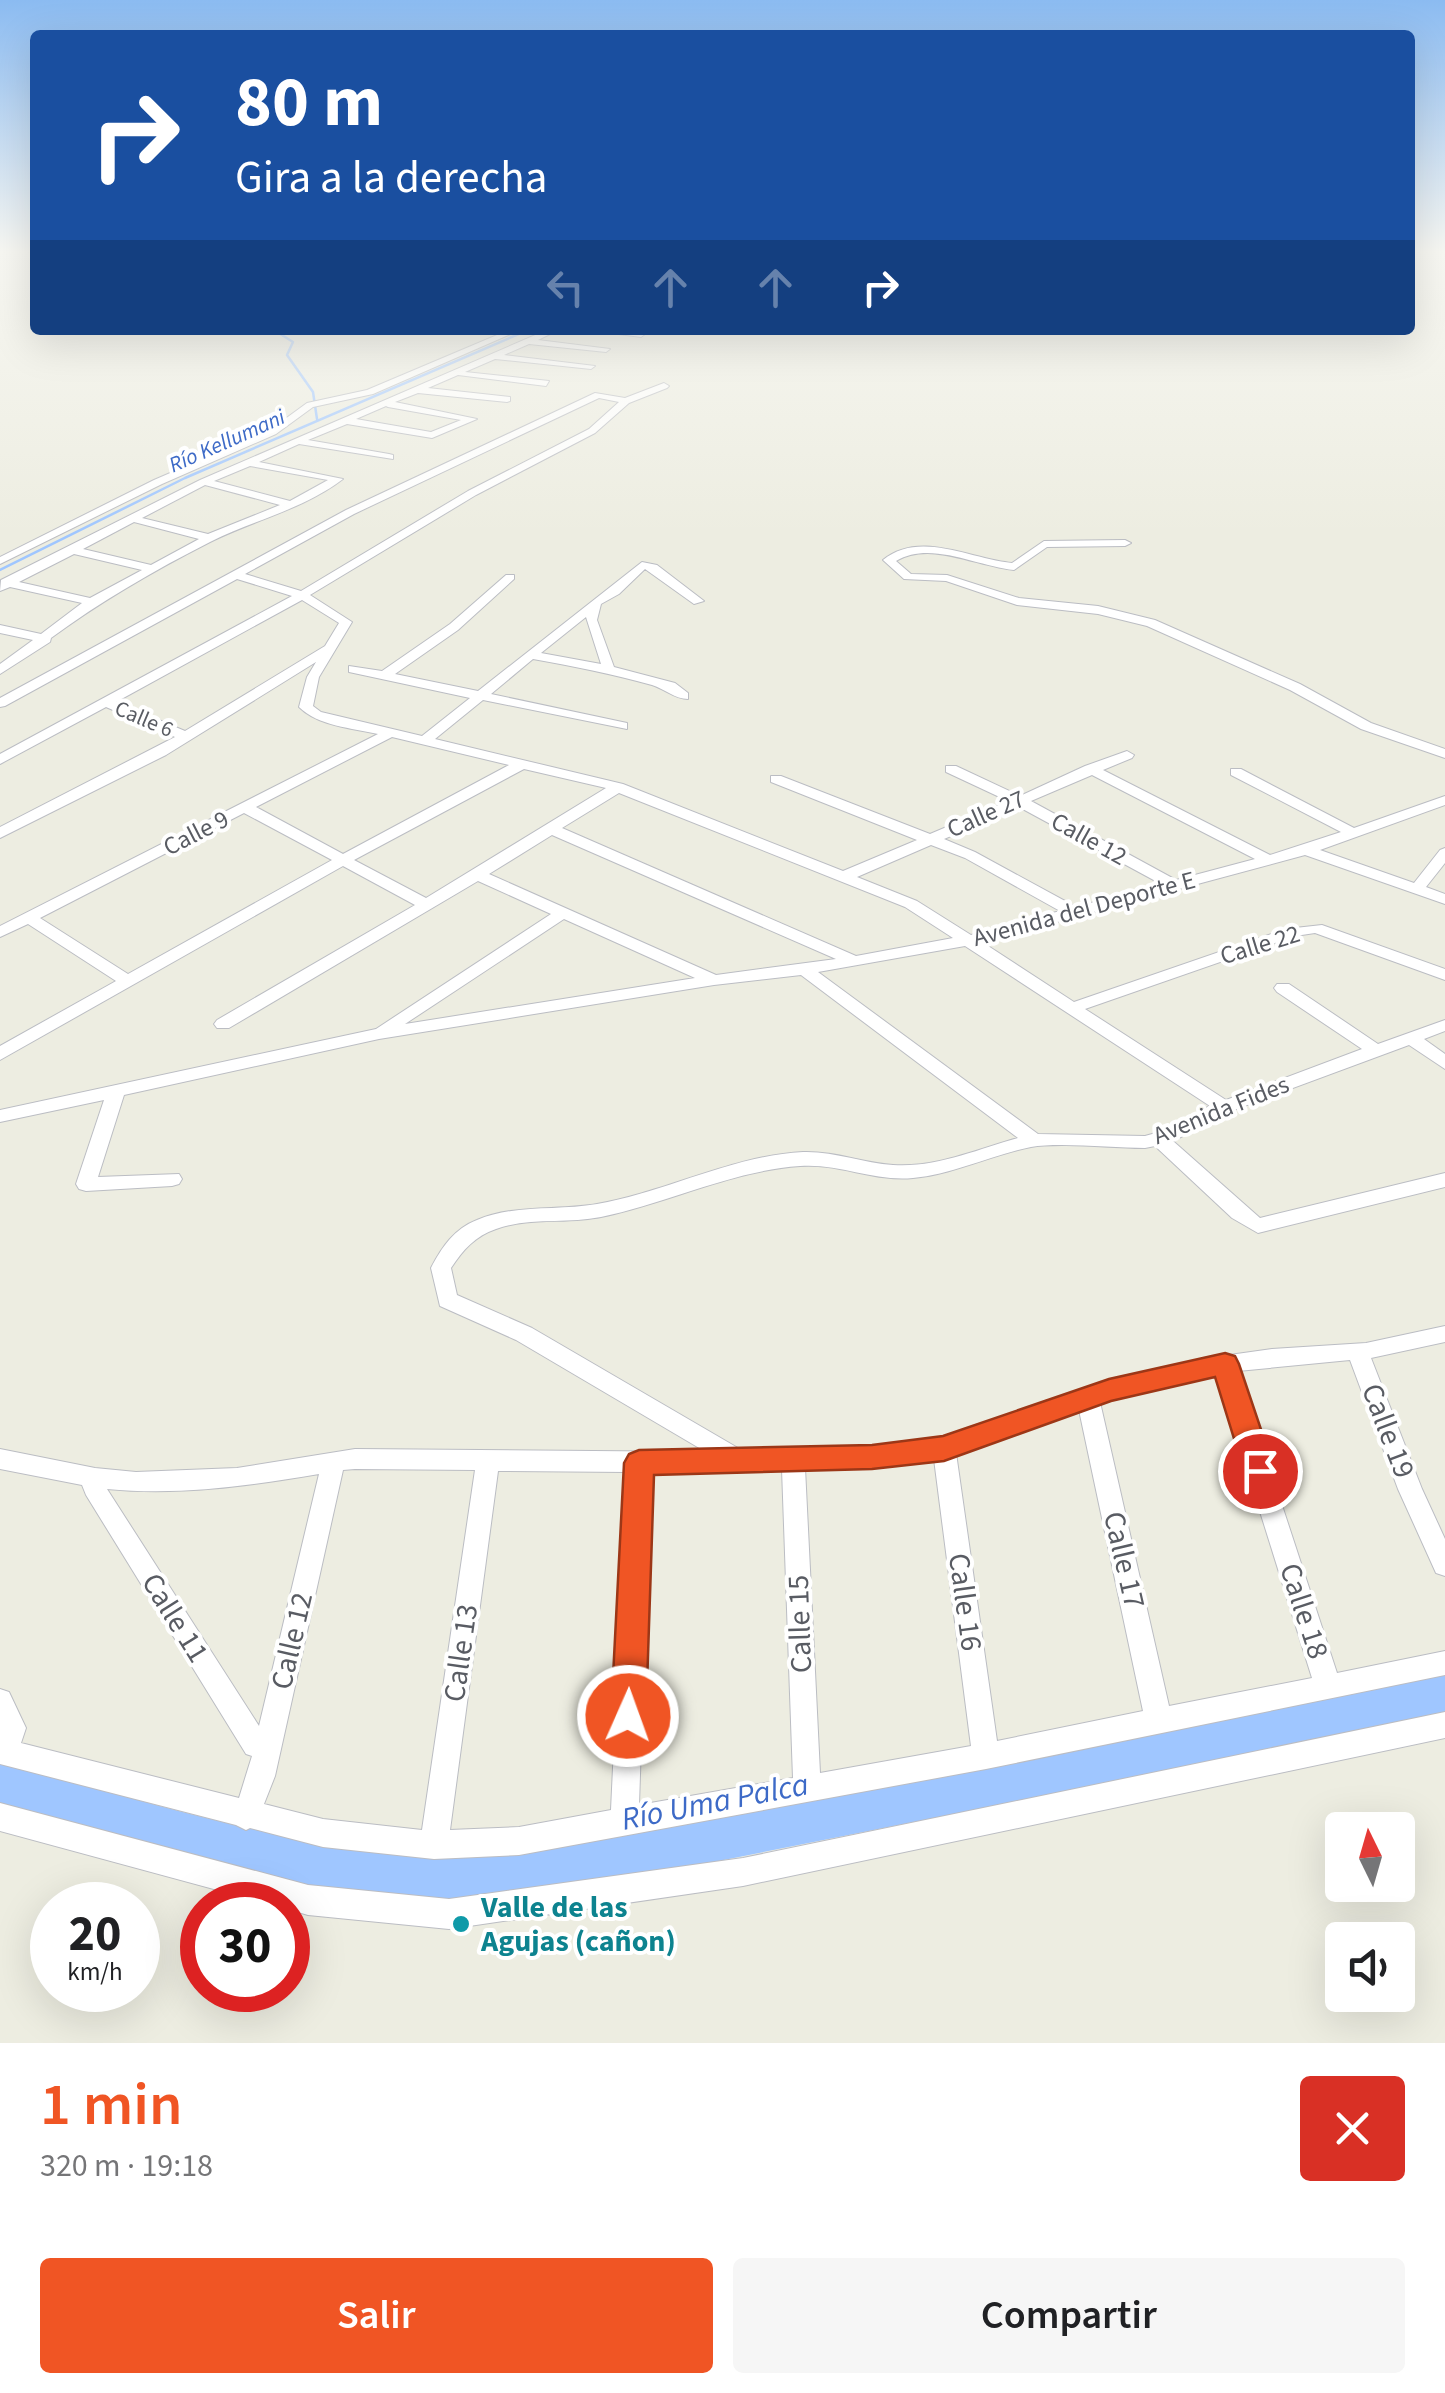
<!DOCTYPE html>
<html lang="es">
<head>
<meta charset="utf-8">
<style>
  :root { --surface:#fff; --page:#f6f6f6; --text:#202124; --muted:#757577; --accent:#f05524 }
  body { margin:0; font-family:"Source Sans 3",sans-serif; background:var(--page); color:var(--text); height:100vh; display:flex; flex-direction:column; font-size:38px; white-space:nowrap }
  * { box-sizing:border-box; margin:0 }
  p { font-size:32px; color:var(--muted) }
  .icon { flex:none; width:55px; height:55px; fill:none; stroke:currentColor; stroke-width:2; stroke-linecap:round; stroke-linejoin:round }
  .map { position:relative; height:2043px; overflow:hidden }
  .drawer { display:flex; flex-direction:column; background:var(--surface); flex:1 }
  .drawer>* { flex:none }
  .guide { position:absolute; left:30px; top:30px; width:1385px; height:305px; border-radius:10px; box-shadow:0 10px 40px #0002; background:#1a4fa0; color:#fff; overflow:hidden }
  .needle { width:65px; rotate:355deg }
  .buttons { position:absolute; left:1325px; top:1812px; display:grid; gap:20px }
  .buttons a { display:grid; place-items:center; width:90px; height:90px; border-radius:10px; background:var(--surface); box-shadow:0 10px 40px #0002; font-size:50px }
  .speed { position:absolute; left:30px; top:1882px; display:flex; gap:20px; font-size:50px; font-weight:700; text-align:center }
  .speed>* { display:grid; place-content:center; width:130px; height:130px; border-radius:50%; background:var(--surface); box-shadow:0 10px 40px #0002; line-height:1 }
  .speed small { font-size:25px; font-weight:400 }
  .speed .limit { border:15px solid #d22; background:#fff; color:#111 }
  .pin { position:absolute; display:grid; place-items:center; width:85px; height:85px; color:#fff; margin:-42px; border:5px solid #fff; border-radius:50%; box-shadow:0 2px 10px #0007 }
  .me { position:absolute; width:110px; margin:-55px; rotate:2deg; stroke-linejoin:round; filter:drop-shadow(0 0 8px #0008) }
  .turn { display:flex; align-items:center; gap:35px; height:210px; padding:0 40px; font-size:45px }
  .turn .icon { width:130px; height:130px; stroke-width:2.5 }
  .turn b { display:block; font-size:70px; line-height:85px }
  .lanes { display:flex; align-items:center; height:95px; padding:0 40px; background:#0003; justify-content:center; gap:50px; direction:ltr }
  .lanes .off { opacity:.35 }
  .round { display:grid; place-items:center; flex:none; width:105px; height:105px; border-radius:10px; background:var(--page) }
  .headline { display:flex; align-items:center; justify-content:space-between; height:170px; padding:0 40px }
  h1 { font-size:60px; font-weight:600; line-height:75px; color:var(--accent) }
  .cta { display:flex; gap:20px; margin-top:auto; padding:20px 40px }
  .cta a { flex:1; height:115px; border-radius:10px; background:var(--accent); color:#fff; font-size:40px; font-weight:600; line-height:115px; text-align:center }
  .cta a+a { background:var(--page); color:var(--text) }
  .map>svg:first-child { display:block }
  .lines { fill:none; stroke-linecap:round; stroke-linejoin:round }
  .stream { stroke:#9fc6ff; stroke-width:2.5 }
  .river { fill:#9fc6ff; fill-rule:evenodd }
  .street-casing { stroke:#bbbdc3; stroke-width:2 }
  .street { fill:#fff; fill-rule:evenodd }
  .route { fill:#f05524; stroke:#9c3717; stroke-width:2.5 }
  .culture-dot { fill:#0f9aa8; stroke:#fff; stroke-width:4 }
  .labels { text-anchor:middle; dominant-baseline:central; stroke-width:8; stroke-linejoin:round; paint-order:stroke }
  .far-water-label { font-size:22px; font-style:italic; fill:#3d6ac7; stroke:#fff }
  .far-street-label { font-size:22px; fill:#595c63; stroke:#fff }
  .street-label { font-size:25px; fill:#595c63; stroke:#fff }
  .near-street-label { font-size:30px; fill:#595c63; stroke:#fff }
  .near-culture-label { font-size:30px; font-weight:bold; fill:#0d838f; stroke:#fff; text-anchor:start }
  .near-water-label { font-size:32px; font-style:italic; fill:#3d6ac7; stroke:#fff }
</style>
</head>
<body>
<div class="map">
<svg width="1445" height="2043" viewBox="0 0 1445 2043">
  <rect width="100%" height="100%" fill="#edede1"/>
  <g class="lines">
    <g class="stream">
      <polyline points="274,330 293,342 287,355 313,392 317,419"/>
      <polyline points="0,570 185,478 528,330"/>
    </g>
    <path class="river" d="M1445,1674V1716L548,1895C502,1900 456,1905 410,1903C270,1897 134,1845 0,1808V1762C167,1806 333,1866 508,1850Z"/>
    <g class="street-casing">
      <g id="street">
        <polygon points="509,330 520,330 373,394 313,407 276,434 162,484 0,564 0,557 154,480 270,430 307,403 367,390"/>
        <path d="M547,330H558L538,340L610,349L606,352L529,344L504,355L595,366L591,369L495,359L465,372L549,381L546,386L458,375L428,388L510,397V401L507,402L418,393L395,402L477,419L432,438L347,424L308,440L389,454L393,455V459L299,444L259,462L343,479C304,509 254,520 210,542C155,570 101,601 51,638L50,642L0,674V664L33,640L0,633V625L41,634L82,603L10,587L0,591L1,580L200,480ZM386,406L388,407L461,420L431,432L356,419ZM250,466L328,480L290,501L214,481ZM205,485L280,505L208,534L142,518ZM134,522L199,539L151,565L83,549ZM74,554L142,570L90,598L19,582Z"/>
        <polygon points="589,330 623,330 645,334 641,337"/>
        <path d="M664,383L669,386L667,388L629,403L595,433L476,495L310,595L352,622L319,677L313,706L321,712L422,736L470,698L349,672V666L382,671L450,624L506,575H514V579L458,630L395,674L478,691L642,562L657,565L704,601L694,604L645,569L619,594L601,604L597,620L614,667L675,683L688,693V699C675,699 665,689 652,685C612,674 573,666 533,659L491,694L627,723V729L483,700L435,739L623,784L843,871L917,840L771,782V776H781L930,834L1008,801L946,772V766H956L1020,796L1085,766L1127,751L1134,755L1132,758L1103,770L1270,855L1341,832L1231,775V769H1241L1354,828L1445,796V805L1320,850L1414,883L1440,850L1445,848V863L1426,887L1445,894V904L1305,855L982,942L1074,1002L1286,929L1322,925L1445,969V980L1315,933L1295,936L1085,1009L1226,1100L1362,1049L1277,992L1274,988L1277,984H1289L1378,1044L1445,1020V1031L1424,1039L1445,1054V1069L1409,1045L1231,1111L1173,1141L1260,1218L1445,1173V1187L1258,1233L1232,1218L1155,1146L1145,1148C1114,1148 1059,1142 1031,1147C991,1155 954,1174 913,1178C875,1182 839,1163 800,1166C731,1171 668,1203 601,1217C567,1224 529,1217 496,1229C475,1236 463,1250 451,1268L457,1295L532,1328L743,1451L871,1447L944,1439L1109,1381L1201,1359L1272,1349L1366,1343L1445,1326V1342L1371,1358L1422,1489L1445,1539V1576L1436,1573L1398,1489L1350,1360L1238,1371L1337,1673L1445,1651V1675L986,1769L519,1855L434,1859L323,1847L250,1828L246,1830L236,1825L0,1764V1689L9,1692L26,1728L21,1743L239,1798L252,1756L246,1754L86,1495L82,1485L0,1469V1449L95,1468L136,1472L237,1468L355,1449L706,1452L516,1340L440,1306L431,1268C442,1247 454,1229 477,1220C515,1204 557,1211 597,1204C667,1192 731,1156 803,1152C834,1151 863,1163 893,1165C936,1168 978,1149 1018,1138L801,975L714,985L379,1039L124,1095L98,1177L179,1174L182,1179L179,1184L172,1186L86,1191L79,1189L76,1184L104,1100L0,1122V1110L376,1029L551,914L478,881L229,1028H217L214,1024L217,1020L415,905L343,866L0,1060V1046L116,981L28,924L0,937V926L378,734C352,728 318,726 299,707L307,677L316,662L166,755L0,838V827L175,737L106,707L0,764V754L292,596L237,579L5,706L0,707V698L346,510L595,393L625,398ZM599,398L619,402L589,429L468,491L301,591L245,574L354,514ZM302,600L339,623L325,646L185,731L116,702ZM586,617L601,664L541,653ZM392,737L509,765L343,854L256,807ZM524,769L606,788L426,898L354,860ZM1092,775L1255,859L1176,880L1031,801ZM619,793L905,907L953,938L856,956L562,828ZM1019,807L1161,884L1076,907L975,852L944,839ZM244,813L332,860L128,974L40,918ZM552,835L836,959L716,975L489,874ZM931,845L965,858L1060,911L971,935L917,901L857,877ZM564,919L695,978L405,1024ZM965,946L1210,1106L1163,1131L1145,1136L1038,1134L818,972ZM1217,1374L1312,1678L1169,1706L1100,1402ZM1079,1410L1143,1711L997,1741L956,1453ZM934,1459L971,1746L820,1773L805,1468L871,1467ZM355,1469L475,1470L422,1830L323,1819L264,1804L275,1776L343,1470ZM782,1469L793,1778L639,1805L650,1472ZM498,1471L627,1472L611,1810L519,1827L450,1830ZM319,1474L259,1726L107,1489C178,1496 249,1486 319,1474Z"/>
        <path d="M1044,541L1125,540L1131,543L1125,546L1047,547L1014,570C978,567 931,540 896,561L911,574L947,575L1019,598L1098,606L1155,620L1300,684L1371,723L1445,749V758L1361,729L1290,690L1147,626L1098,614L1017,605L946,581L904,579L883,560C920,530 970,559 1012,563Z"/>
        <polygon points="1445,1712 1445,1738 743,1886 449,1929 308,1915 288,1909 288,1905 273,1905 0,1831 0,1803 308,1885 449,1899 743,1858"/>
      </g>
    </g>
    <use href="#street" class="street"/>
  </g>
  <linearGradient id="sky" x2="0" y2="1"><stop stop-color="#8bbbf1"/><stop offset="0.47" stop-color="#f7f7f2"/><stop offset="1" stop-color="#f7f7f2" stop-opacity="0"/></linearGradient>
  <rect width="1445" height="535" fill="url(#sky)"/>
  <polygon class="route" points="1225,1353 1235,1356 1239,1364 1275,1471 1270,1480 1260,1484 1249,1480 1244,1471 1215,1377 1111,1401 944,1461 872,1469 654,1475 646,1716 641,1727 628,1732 616,1727 611,1716 624,1463 629,1454 639,1450 872,1445 943,1436 1109,1379"/>
  <circle class="culture-dot" cx="461" cy="1924" r="10"/>
  <g class="labels">
    <g class="far-water-label">
      <text transform="translate(227 441) rotate(-24)">Río Kellumani</text>
    </g>
    <g class="far-street-label">
      <text transform="translate(144 719) rotate(23)">Calle 6</text>
    </g>
    <g class="street-label">
      <text transform="translate(986 814) rotate(-24)">Calle 27</text>
      <text transform="translate(196 833) rotate(-27)">Calle 9</text>
      <text transform="translate(1089 839) rotate(29)">Calle 12</text>
      <text transform="translate(1084 909) rotate(-15)">Avenida del Deporte E</text>
      <text transform="translate(1260 945) rotate(-17)">Calle 22</text>
      <text transform="translate(1221 1110) rotate(-22)">Avenida Fides</text>
    </g>
    <g class="near-street-label">
      <text transform="translate(1388 1431) rotate(69)">Calle 19</text>
      <text transform="translate(1124 1560) rotate(77)">Calle 17</text>
      <text transform="translate(965 1602) rotate(82)">Calle 16</text>
      <text transform="translate(1304 1611) rotate(72)">Calle 18</text>
      <text transform="translate(175 1618) rotate(58)">Calle 11</text>
      <text transform="translate(800 1624) rotate(-92)">Calle 15</text>
      <text transform="translate(292 1641) rotate(-77)">Calle 12</text>
      <text transform="translate(461 1653) rotate(-82)">Calle 13</text>
    </g>
    <g class="near-culture-label">
      <text x="481" y="1907">Valle de las<tspan x="481" dy="34">Agujas (cañon)</tspan></text>
    </g>
    <g class="near-water-label">
      <text transform="translate(715 1802) rotate(-11)">Río Uma Palca</text>
    </g>
  </g>
</svg>
<div class="buttons">
<a><svg class="needle" viewBox="-14 -14 28 28"><path d="M0-13l5 13h-10z" fill="#e53935"/><path d="M0 13l5-13h-10z" fill="#757577"/></svg></a>
<a><svg class="icon" aria-label="sound" viewBox="0 0 24 24"><path d="M4 9h4l5-4v14l-5-4H4zM17 9q2 3 0 6"/></svg></a>
</div>
<div class="speed"><div>20<small>km/h</small></div><div class="limit">30</div></div>
<div class="pin" style="left:1260px;top:1471px;background:#d93025"><svg class="icon" aria-label="arrive" viewBox="0 0 24 24"><path d="M6 21V4h12l-3 4 3 4H6"/></svg></div>
<svg class="me" style="left:628px;top:1716px" viewBox="-20 -20 40 40"><circle r="17" fill="#f05524" stroke="#fff" stroke-width="3"/><path d="M0-11L8 9 0 5-8 9z" fill="#fff"/></svg>
<div class="guide">
<div class="turn"><svg class="icon" aria-label="right" viewBox="0 0 24 24"><path d="M7 20v-9h11M14 6l5 5-5 5"/></svg><div><b>80 m</b>Gira a la derecha</div></div>
<div class="lanes"><svg class="icon off" aria-label="left" viewBox="0 0 24 24"><path d="M17 20v-9H6M10 6l-5 5 5 5"/></svg><svg class="icon off" aria-label="ahead" viewBox="0 0 24 24"><path d="M12 20V5M6 11l6-6 6 6"/></svg><svg class="icon off" aria-label="ahead" viewBox="0 0 24 24"><path d="M12 20V5M6 11l6-6 6 6"/></svg><svg class="icon" aria-label="right" viewBox="0 0 24 24"><path d="M7 20v-9h11M14 6l5 5-5 5"/></svg></div>
</div>
</div>
<section class="drawer">
<div class="headline"><div><h1>1 min</h1><p>320 m · 19:18</p></div><a class="round" style="background:#d93025;color:#fff"><svg class="icon" aria-label="close" viewBox="0 0 24 24"><path d="M6 6l12 12M18 6L6 18"/></svg></a></div>
<div class="cta"><a>Salir</a><a>Compartir</a></div>
</section>
</body>
</html>
